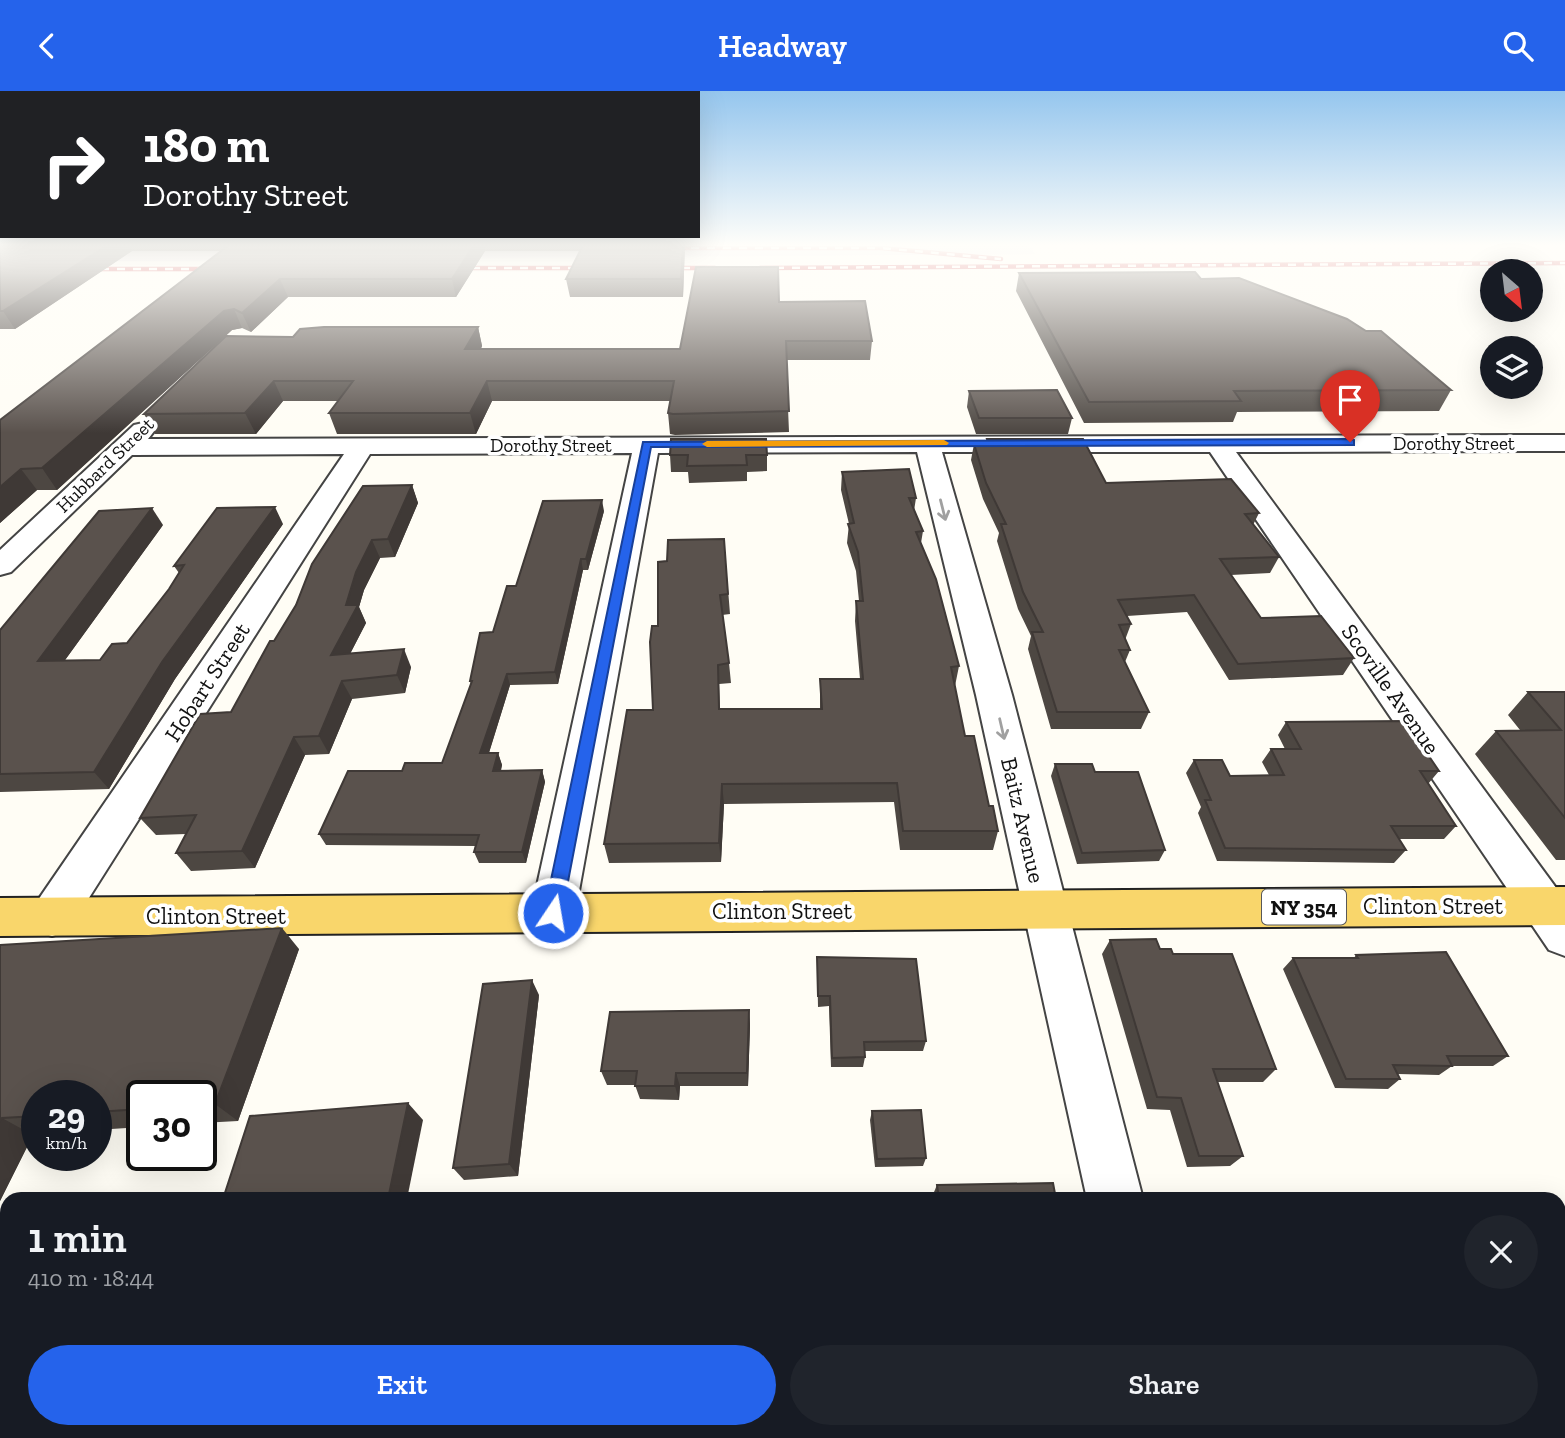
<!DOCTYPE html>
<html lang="en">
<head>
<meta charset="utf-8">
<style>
  :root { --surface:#171b24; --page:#20242c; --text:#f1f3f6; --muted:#9ea1a6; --accent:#2563eb }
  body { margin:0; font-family:"Zilla Slab",serif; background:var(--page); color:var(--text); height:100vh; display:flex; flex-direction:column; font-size:26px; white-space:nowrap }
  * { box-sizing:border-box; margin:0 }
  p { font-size:23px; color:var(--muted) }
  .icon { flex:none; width:38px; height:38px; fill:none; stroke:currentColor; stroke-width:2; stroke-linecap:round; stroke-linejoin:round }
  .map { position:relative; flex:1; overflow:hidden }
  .side { position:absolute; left:0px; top:1101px; width:1566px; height:247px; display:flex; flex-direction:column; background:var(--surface); border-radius:21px 21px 0 0; box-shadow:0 7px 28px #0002 }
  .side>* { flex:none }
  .top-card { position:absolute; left:0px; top:0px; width:700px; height:147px; box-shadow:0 7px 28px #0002; background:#202124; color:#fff; overflow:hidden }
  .needle { width:46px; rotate:152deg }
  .buttons { position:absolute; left:1480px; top:168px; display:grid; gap:14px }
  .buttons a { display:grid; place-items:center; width:63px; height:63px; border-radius:50%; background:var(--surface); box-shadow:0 7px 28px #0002; font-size:35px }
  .speed { position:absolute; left:21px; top:989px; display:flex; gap:14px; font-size:35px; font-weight:700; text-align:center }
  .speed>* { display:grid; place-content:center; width:91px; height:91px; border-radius:50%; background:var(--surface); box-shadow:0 7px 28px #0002; line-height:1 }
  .speed small { font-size:18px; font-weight:400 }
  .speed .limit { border:4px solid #111; border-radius:10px; background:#fff; color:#111 }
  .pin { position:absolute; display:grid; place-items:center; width:60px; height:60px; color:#fff; margin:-72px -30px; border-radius:50% 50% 50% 0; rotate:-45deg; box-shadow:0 0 7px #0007 }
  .pin .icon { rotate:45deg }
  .me { position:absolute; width:77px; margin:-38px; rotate:12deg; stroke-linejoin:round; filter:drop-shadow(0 0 5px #0008) }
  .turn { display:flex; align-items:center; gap:24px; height:147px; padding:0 28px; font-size:32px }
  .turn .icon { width:91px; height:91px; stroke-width:2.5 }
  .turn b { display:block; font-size:49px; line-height:60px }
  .round { display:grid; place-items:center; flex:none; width:74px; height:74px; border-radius:37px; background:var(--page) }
  .head { display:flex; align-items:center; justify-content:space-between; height:119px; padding:0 28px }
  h1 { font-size:42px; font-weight:600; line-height:52px }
  .action { display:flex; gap:14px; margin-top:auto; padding:14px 28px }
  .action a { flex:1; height:80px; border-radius:42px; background:var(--accent); color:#fff; font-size:28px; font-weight:600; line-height:80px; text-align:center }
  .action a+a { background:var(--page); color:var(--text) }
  header { display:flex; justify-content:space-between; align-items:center; height:91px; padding:0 28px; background:var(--accent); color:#fff; font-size:32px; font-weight:600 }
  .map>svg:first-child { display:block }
  .industrial { fill:#eee6ef }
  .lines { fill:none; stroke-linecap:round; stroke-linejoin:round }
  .minor-casing { stroke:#444; stroke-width:4 }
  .major-casing { stroke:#222; stroke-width:4 }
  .minor { fill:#fff; fill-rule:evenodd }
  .major { fill:#f9d66b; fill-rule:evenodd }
  .rail-casing { stroke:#c4262e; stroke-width:4.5 }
  .rail { stroke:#fff; stroke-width:2.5; stroke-dasharray:8; stroke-linecap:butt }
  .wall { fill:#4d4742 }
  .shaded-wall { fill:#3f3936 }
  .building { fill:#5a524d; stroke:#3f3936; stroke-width:2 }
  .oneway { stroke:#a0a0a0 }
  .route { fill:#2563eb; stroke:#184099; stroke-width:2 }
  .slow { fill:#f59e0b }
  .labels { text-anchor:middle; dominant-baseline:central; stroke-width:7; stroke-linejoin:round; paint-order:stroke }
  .far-street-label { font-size:19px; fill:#111; stroke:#fff }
  .shield { fill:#fff; stroke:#585858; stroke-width:2 }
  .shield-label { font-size:21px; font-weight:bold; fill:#111 }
  .street-label { font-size:23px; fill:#111; stroke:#fff }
</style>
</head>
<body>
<header><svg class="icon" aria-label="back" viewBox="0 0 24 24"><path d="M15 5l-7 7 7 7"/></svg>Headway<svg class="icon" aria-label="search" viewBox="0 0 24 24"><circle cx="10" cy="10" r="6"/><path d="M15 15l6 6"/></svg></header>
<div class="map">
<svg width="1565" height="1347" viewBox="0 0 1565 1347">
  <rect width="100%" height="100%" fill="#fffdf5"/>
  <polygon class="industrial" points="0,154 1029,154 1035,163 0,171"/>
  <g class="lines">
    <g class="minor-casing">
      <g id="minor">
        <polygon points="143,332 152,334 155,339 148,348 1565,344 1565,360 1236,361 1565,809 1565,865 1549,859 1210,361 942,361 1012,604 1143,1108 1087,1108 976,604 917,361 658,362 575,822 569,836 553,841 537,836 531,822 632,362 370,363 68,840 52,845 36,840 30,826 36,812 344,363 132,364 11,481 0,484 0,459 134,334"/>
        <polygon points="1139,1340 1205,1340 1207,1347 1141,1347"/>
      </g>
    </g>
    <g class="major-casing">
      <polygon id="major" points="1565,796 1565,834 0,845 0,807"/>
    </g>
    <use href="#minor" class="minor"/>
    <use href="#major" class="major"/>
    <g class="rail-casing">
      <g id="rail">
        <polyline points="675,157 881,157 1001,168"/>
        <polyline points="456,177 592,177"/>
        <polyline points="666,177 715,177"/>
        <polyline points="760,177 1565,172"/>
        <polyline points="85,178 218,178"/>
      </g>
    </g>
    <use href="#rail" class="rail"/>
  </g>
  <g class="wall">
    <polygon points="0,154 685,154 683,206 570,206 566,188 580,160 485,160 456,206 288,206 251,241 242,237 232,239 57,399 37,399 0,432 0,329 221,160 132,160 15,238 0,238"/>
    <polygon points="1019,182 1201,188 1451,299 1439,320 1237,321 1233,331 1084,332 1016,200"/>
    <polygon points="779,211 872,250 870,269 786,269 789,341 675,344 670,343 668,322 671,310 492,310 476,343 337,343 329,322 338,310 283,310 256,343 155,343 144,323 293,246 478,236 482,255 481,258 680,258"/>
    <polygon points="969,300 1072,327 1068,343 976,343 967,316"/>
    <polygon points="987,348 1106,392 1259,422 1253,434 1279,466 1270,482 1231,484 1261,527 1354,567 1343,584 1229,589 1187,521 1127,525 1131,533 1125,549 1130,559 1125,571 1149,621 1141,638 1051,638 1028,558 1031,545 1018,518 997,450 999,442 983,408 971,369 974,353 986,353"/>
    <polygon points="670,364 767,364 767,380 747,381 747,390 689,392 688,381 671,381"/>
    <polygon points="842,381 916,407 914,420 923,440 921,452 959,575 955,595 965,645 998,740 993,759 900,759 894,711 724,713 721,771 609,772 604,753 653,619 658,535 667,470 724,448 730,523 722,524 729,572 731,592 719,593 720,618 820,618 820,588 860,588 855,530 856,510 859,510 856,480 847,452 849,433 841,399"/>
    <polygon points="412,394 418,412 395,466 380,467 364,499 359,516 366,532 350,563 411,576 405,602 352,608 329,663 305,664 255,777 191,780 176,762 186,743 156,744 140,727 231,621 274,550"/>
    <polygon points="604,420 588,479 583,479 558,593 510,594 489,662 498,662 502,674 501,680 542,679 545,691 526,772 479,772 474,761 475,755 326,754 319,743 402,680 442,672 471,593 470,590 516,495"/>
    <polygon points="283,433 175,588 109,698 0,701 0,539 163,434 65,569 100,569 127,552 169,498 179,482 174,475"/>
    <polygon points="1528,601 1565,601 1565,769 1556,769 1475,663 1496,640 1520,639 1508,624"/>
    <polygon points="1286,631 1439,680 1428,693 1456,735 1444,748 1399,748 1406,759 1394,772 1217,770 1198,722 1201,716 1186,682 1194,669 1230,685 1269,684 1262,671 1271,658 1285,658 1278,644"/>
    <polygon points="1055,673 1095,681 1165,759 1159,770 1077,773 1051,685"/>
    <polygon points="1110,849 1160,858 1276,978 1263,991 1217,991 1243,1065 1230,1075 1187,1076 1170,1019 1147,1018 1102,863"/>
    <polygon points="0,854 299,858 238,1030 201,1032 201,1004 142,1004 142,1036 96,1039 96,1004 37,1004 37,1043 33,1044 0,1110"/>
    <polygon points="1356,864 1508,965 1493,975 1452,975 1439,984 1398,983 1400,988 1388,998 1335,997 1283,878 1293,867 1354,867"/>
    <polygon points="817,866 926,950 923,960 865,960 865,966 863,976 831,976 829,915 818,916"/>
    <polygon points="539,904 518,1085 464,1089 453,1077"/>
    <polygon points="749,919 750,934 748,995 680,995 679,1009 640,1008 635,994 607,994 601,980"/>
    <polygon points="872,1020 926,1067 923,1075 875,1076 870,1029"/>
    <polygon points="937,1094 1056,1108 935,1108 934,1101"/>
    <polygon points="1559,1218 1565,1218 1565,1347 1563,1347 1559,1339"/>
    <polygon points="971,1340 1120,1340 1122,1347 967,1347 967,1343"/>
    <polygon points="1260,1340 1411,1340 1414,1347 1262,1347"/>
  </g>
  <g class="shaded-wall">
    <polygon points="108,154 129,154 132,160 15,238 3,220"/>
    <polygon points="474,154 484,154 485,160 456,206 452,188"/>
    <polygon points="683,154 685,154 683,206 681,188"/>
    <polygon points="280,188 288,206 251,241 242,222"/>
    <polygon points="234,218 242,237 232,239 57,399 42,377 224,220"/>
    <polygon points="478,236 482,255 470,278 465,258"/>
    <polygon points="274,290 283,310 256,343 245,322"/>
    <polygon points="487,290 492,310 476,343 470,322"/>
    <polygon points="21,378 37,399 0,432 0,396"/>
    <polygon points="412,394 418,412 395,466 388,448"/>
    <polygon points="602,409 604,420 588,479 586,468"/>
    <polygon points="275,416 283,433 175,588 109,698 94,681 162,571"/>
    <polygon points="152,417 163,434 52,587 38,570"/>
    <polygon points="372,449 380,467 364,499 359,516 366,532 340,582 331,564 356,481"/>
    <polygon points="581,468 583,479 558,593 555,581"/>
    <polygon points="404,558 411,576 405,602 397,584"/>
    <polygon points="507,583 510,594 485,674 480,662"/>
    <polygon points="342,590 352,608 329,663 319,645"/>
    <polygon points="294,646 305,664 255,777 242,760"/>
    <polygon points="498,662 502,674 497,691 493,680"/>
    <polygon points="542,679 545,691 526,772 522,761"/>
    <polygon points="722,693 724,713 721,771 719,752"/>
    <polygon points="282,837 299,858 238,1030 215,1013"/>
    <polygon points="532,889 539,904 518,1085 509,1073"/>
    <polygon points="749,919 750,934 748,995 747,982"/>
    <polygon points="676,982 680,995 679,1009 675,995"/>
    <polygon points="408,1012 423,1029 407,1108 388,1108"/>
    <polygon points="2,1027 33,1044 0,1110 0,1030"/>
    <polygon points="95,1340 131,1340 129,1347 93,1347"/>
    <polygon points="427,1340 446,1340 445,1347 426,1347"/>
  </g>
  <g class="building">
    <polygon points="0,154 108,154 3,220 0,220"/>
    <polygon points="229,154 474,154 452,188 280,188 242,222 234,218 224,220 42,377 21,378 0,396 0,329"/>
    <polygon points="583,154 683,154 681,188 566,188"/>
    <polygon points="696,176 778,176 779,211 865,210 872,250 786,250 789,320 673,323 668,322 674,290 487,290 470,322 329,322 353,290 274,290 245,322 144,323 226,245 293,246 300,238 324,236 478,236 465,258 680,258"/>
    <polygon points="1195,181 1201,188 1239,187 1347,228 1366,240 1381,240 1451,299 1234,300 1241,310 1089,311 1019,182"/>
    <polygon points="1057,299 1072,327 979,327 969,300"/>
    <polygon points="671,348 766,348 767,364 746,364 747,374 687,375 688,364 670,364"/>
    <polygon points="987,348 1083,348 1106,392 1231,388 1259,422 1245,423 1279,466 1220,468 1261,527 1321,525 1354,567 1238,573 1194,504 1118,509 1131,533 1119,534 1130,559 1119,559 1149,621 1057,621 1032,541 1043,541 1023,501 1001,433 1006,433 986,392 974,353 989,353"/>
    <polygon points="909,378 916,407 909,407 923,440 916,441 936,488 959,575 951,576 965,645 974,645 989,715 993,715 998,740 903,740 897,692 722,693 719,752 604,753 627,619 653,619 650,551 652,535 658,535 658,471 667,470 668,449 724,448 728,503 720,504 729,572 718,574 719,618 822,618 820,588 863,588 856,510 863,510 858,461 848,433 854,432 842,381"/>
    <polygon points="412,394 388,448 372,449 356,481 346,514 358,514 331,564 404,558 397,584 342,590 319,645 294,646 242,760 176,762 196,724 140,727 200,623 231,621 270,550 274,550 296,514 312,473 363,395"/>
    <polygon points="602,409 586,468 581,468 555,581 507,583 480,662 498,662 493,680 542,679 522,761 474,761 479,744 319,743 348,680 402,680 405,672 442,672 472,590 470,590 480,542 493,541 507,495 516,495 543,410"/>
    <polygon points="275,416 162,571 94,681 0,683 0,539 99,420 152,417 38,570 100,569 112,553 127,552 169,498 184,474 174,475 217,417"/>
    <polygon points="1528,601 1565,601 1565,727 1496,640 1561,639"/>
    <polygon points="1405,630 1439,680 1420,680 1456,735 1391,735 1406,759 1225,757 1205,709 1211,709 1194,669 1222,669 1230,685 1284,684 1271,658 1301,658 1286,631"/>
    <polygon points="1055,673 1092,673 1095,681 1138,681 1165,759 1082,762"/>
    <polygon points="282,837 215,1013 201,1014 201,1004 142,1004 142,1018 96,1021 96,1004 37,1004 37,1025 2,1027 0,1030 0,854"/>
    <polygon points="1156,848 1160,858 1171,858 1173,863 1232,863 1276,978 1213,978 1243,1065 1199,1065 1181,1007 1157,1006 1110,849"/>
    <polygon points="1446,861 1508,965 1447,965 1452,975 1393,974 1400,988 1346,988 1293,867 1358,867 1356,864"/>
    <polygon points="817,866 916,868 926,950 864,951 865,966 832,967 830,905 818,905"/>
    <polygon points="532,889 509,1073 453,1077 483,893"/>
    <polygon points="749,919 747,982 676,982 675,995 635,995 637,980 601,980 610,921"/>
    <polygon points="408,1012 388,1108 223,1108 250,1025"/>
    <polygon points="921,1019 926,1067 877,1068 872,1020"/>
    <polygon points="1053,1092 1056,1108 939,1108 937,1094"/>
    <polygon points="7,1184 7,1340 95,1340 93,1347 0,1347 0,1185"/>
    <polygon points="1559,1218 1565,1218 1565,1316 1559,1305"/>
    <polygon points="146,1340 427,1340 426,1347 143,1347"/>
    <polygon points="973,1340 1120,1340 1122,1347 975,1347"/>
    <polygon points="1273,1340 1411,1340 1414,1347 1275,1347"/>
  </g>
  <defs><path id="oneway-shaft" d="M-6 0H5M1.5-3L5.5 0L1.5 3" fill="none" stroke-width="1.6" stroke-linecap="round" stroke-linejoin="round" transform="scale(1.75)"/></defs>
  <g class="oneway">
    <use href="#oneway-shaft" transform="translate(943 419) rotate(76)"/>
    <use href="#oneway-shaft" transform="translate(1002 638) rotate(77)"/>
  </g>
  <linearGradient id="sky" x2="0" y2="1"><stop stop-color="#95c6ee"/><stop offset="0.45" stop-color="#fffefa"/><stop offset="1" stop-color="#fffefa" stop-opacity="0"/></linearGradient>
  <rect width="1565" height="342" fill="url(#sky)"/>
  <polygon class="route" points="1350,348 1354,349 1354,354 651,356 562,822 560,827 547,827 544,822 643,351"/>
  <polygon class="slow" points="944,349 949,352 947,354 707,356 702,353 707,350"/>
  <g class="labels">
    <g class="far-street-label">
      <text x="1454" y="352">Dorothy Street</text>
      <text x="551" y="354">Dorothy Street</text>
      <text transform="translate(105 374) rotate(-44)">Hubbard Street</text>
    </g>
    <rect class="shield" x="1262" y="798.5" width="84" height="35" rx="5"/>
    <g class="shield-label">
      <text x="1304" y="816">NY 354</text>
    </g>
    <g class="street-label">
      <text transform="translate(207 591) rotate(-57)">Hobart Street</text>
      <text transform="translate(1391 598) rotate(55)">Scoville Avenue</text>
      <text transform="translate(1023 729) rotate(77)">Baitz Avenue</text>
      <text x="1433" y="815">Clinton Street</text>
      <text x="782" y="820">Clinton Street</text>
      <text x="216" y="825">Clinton Street</text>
    </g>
  </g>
</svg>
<div class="buttons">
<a><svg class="needle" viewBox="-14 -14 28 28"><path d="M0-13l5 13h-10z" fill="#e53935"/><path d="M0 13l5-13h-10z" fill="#9ea1a6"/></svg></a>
<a><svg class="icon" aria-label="layers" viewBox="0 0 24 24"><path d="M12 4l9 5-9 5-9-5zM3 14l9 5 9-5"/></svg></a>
</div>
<div class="speed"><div>29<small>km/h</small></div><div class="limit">30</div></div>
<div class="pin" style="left:1350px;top:351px;background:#d93025"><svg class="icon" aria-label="arrive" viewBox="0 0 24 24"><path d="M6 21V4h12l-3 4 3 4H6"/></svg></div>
<svg class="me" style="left:553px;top:822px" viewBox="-20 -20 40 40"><circle r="17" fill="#2563eb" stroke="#fff" stroke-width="3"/><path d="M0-11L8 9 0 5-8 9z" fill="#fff"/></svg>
<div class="top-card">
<div class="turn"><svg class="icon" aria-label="right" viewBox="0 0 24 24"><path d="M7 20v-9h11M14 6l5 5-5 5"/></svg><div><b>180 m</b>Dorothy Street</div></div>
</div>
<section class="side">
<div class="head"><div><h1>1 min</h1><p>410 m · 18:44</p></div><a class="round"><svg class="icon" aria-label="close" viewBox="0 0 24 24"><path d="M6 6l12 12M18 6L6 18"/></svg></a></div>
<div class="action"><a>Exit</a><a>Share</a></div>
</section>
</div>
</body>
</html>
